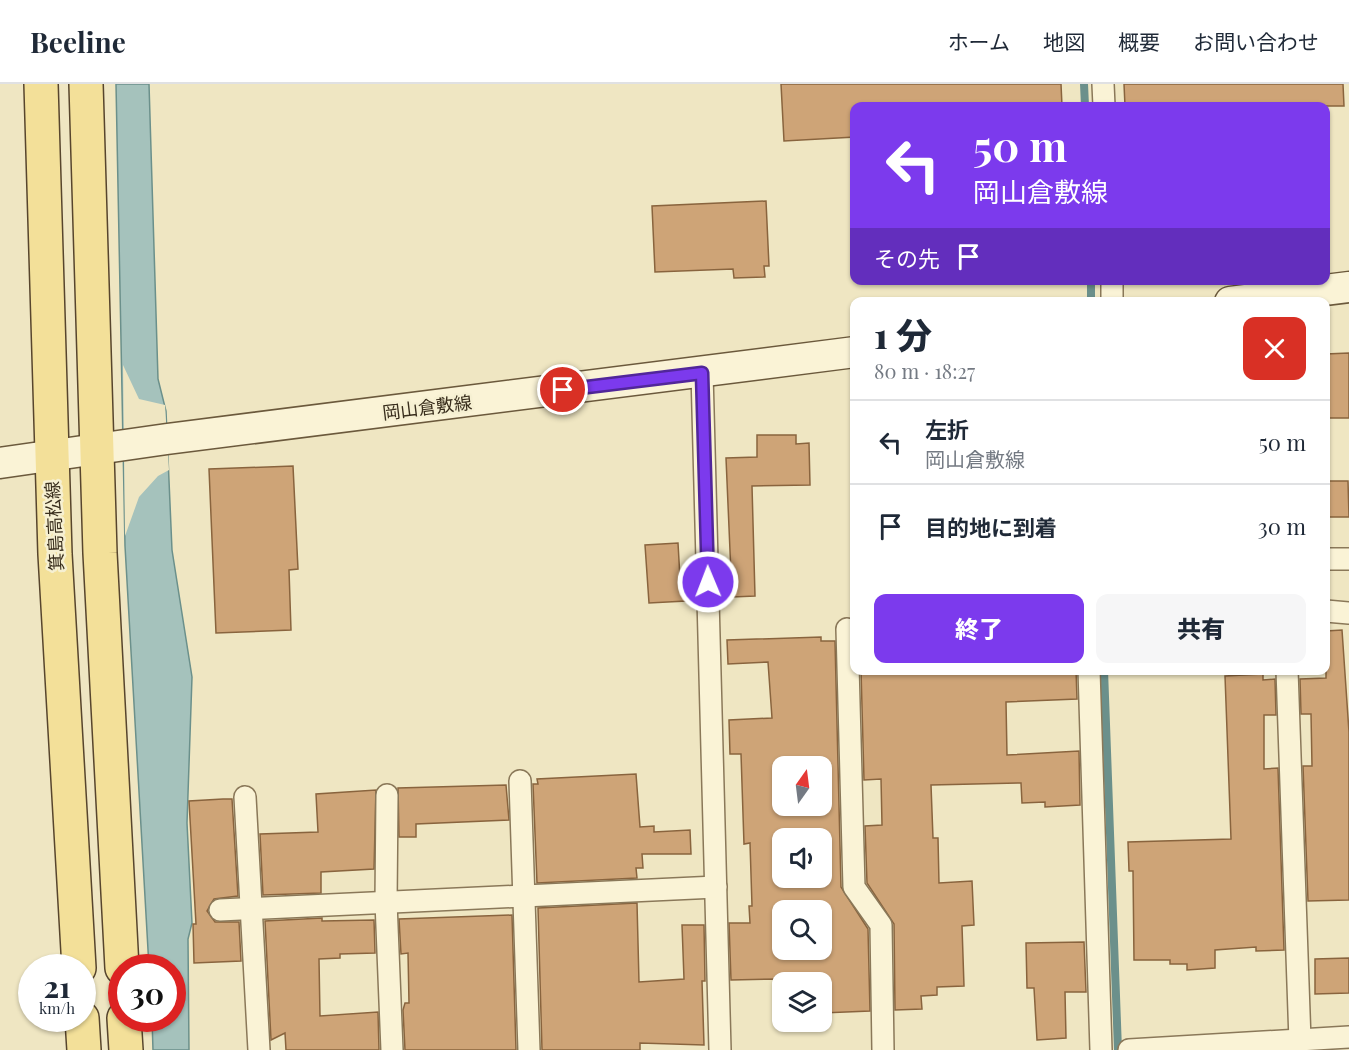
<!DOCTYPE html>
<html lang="ja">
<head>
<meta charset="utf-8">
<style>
  :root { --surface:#fff; --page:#f6f6f7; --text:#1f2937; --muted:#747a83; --line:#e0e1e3; --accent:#7c3aed }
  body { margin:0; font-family:"Playfair Display","Noto Sans JP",serif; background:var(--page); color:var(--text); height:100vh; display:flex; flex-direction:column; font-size:22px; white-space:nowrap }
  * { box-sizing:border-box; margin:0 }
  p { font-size:20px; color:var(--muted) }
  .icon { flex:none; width:33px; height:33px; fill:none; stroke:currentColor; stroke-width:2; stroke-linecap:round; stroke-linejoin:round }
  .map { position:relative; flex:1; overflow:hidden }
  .drawer { position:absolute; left:850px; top:213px; width:480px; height:378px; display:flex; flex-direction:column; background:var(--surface); border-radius:12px; box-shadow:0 2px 4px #0004 }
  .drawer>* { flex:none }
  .guide { position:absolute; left:850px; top:18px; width:480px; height:183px; border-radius:12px; box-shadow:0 2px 4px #0004; background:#7c3aed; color:#fff; overflow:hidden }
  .needle { width:39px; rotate:14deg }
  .tools { position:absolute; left:772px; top:672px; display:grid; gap:12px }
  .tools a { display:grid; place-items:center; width:60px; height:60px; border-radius:12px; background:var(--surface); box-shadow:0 2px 4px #0004; font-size:30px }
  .speed { position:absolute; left:18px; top:870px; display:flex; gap:12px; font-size:30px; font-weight:700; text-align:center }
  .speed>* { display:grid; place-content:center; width:78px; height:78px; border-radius:50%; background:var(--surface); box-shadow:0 2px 4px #0004; line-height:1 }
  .speed small { font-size:15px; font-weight:400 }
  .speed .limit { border:9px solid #d22; background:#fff; color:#111 }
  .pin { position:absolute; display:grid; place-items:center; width:51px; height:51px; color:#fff; margin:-26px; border:3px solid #fff; border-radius:50%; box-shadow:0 2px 6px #0007 }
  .me { position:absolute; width:66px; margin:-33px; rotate:359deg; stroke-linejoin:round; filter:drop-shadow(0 0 4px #0008) }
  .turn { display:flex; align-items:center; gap:21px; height:126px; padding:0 24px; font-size:27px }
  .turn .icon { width:78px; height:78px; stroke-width:2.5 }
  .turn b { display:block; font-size:42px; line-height:51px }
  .then { display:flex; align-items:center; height:57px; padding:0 24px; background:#0003; gap:12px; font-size:22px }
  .round { display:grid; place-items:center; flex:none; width:63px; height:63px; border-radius:12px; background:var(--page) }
  .overview { display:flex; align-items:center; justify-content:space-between; height:102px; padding:0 24px }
  h1 { font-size:36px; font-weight:800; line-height:45px }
  .cta { display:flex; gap:12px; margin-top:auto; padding:12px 24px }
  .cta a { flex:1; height:69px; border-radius:12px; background:var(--accent); color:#fff; font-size:24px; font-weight:800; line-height:69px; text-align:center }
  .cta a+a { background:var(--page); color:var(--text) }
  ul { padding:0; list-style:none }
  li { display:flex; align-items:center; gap:18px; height:84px; padding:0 24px; border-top:2px solid var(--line) }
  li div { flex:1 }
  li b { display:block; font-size:22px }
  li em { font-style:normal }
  header { display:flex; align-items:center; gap:36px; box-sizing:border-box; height:84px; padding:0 30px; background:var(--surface); border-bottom:2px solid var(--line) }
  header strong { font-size:28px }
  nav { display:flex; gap:33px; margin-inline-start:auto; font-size:21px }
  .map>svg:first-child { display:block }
  .water { fill:#a5c2bc; stroke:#6b908b; stroke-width:1.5 }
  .pier { fill:#efe6c2 }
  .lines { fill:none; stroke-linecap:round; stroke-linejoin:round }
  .stream { stroke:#6b908b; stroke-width:8 }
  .building { fill:#cea477; stroke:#89643e; stroke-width:1.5; fill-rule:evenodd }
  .street-casing { stroke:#8a7859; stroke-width:24 }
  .secondary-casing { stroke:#6b593c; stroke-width:33 }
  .primary-casing { stroke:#57452d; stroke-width:36 }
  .street { stroke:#faf3d6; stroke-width:21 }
  .secondary { stroke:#faf3d6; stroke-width:30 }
  .primary { stroke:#f3e099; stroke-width:33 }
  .route-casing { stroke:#51269a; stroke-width:15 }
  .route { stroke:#7c3aed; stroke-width:10 }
  .labels { text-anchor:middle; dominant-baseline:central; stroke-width:5; stroke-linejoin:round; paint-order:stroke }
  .street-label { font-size:18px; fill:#392e1d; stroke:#f6f0d2 }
</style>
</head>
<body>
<header>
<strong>Beeline</strong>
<nav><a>ホーム</a><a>地図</a><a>概要</a><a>お問い合わせ</a></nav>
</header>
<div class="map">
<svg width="1349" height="966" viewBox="0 0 1349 966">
  <rect width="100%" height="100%" fill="#efe6c2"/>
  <polygon class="water" points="116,0 149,0 158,295 166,327 172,466 192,593 187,739 192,839 188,855 189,966 153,966 152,935 172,934 172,884 149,883 125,462"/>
  <polygon class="pier" points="123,281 139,315 165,321 169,386 158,392 139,413 125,452"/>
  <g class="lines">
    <g class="stream">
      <polyline points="1084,0 1085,22"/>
      <polyline points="1091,218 1091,196"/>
      <polyline points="1104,586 1118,966"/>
    </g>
  </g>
  <g class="building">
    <polygon points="781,0 1061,0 1062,22 855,22 855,53 784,57"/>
    <polygon points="1124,0 1343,0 1344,22 1125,22"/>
    <polygon points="766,117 769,182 764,182 765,193 734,194 733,185 655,188 652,122"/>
    <polygon points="1349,269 1349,334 1326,334 1326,270"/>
    <polygon points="757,351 796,351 796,360 809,359 810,401 752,402 755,512 732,513 726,374 757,373"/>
    <polygon points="293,382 298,485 289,486 291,546 216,549 209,385"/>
    <polygon points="1326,397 1348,397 1349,433 1326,433"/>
    <polygon points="678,459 680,494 684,494 686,517 649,519 645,461"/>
    <polygon points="1342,546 1349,648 1349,816 1308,817 1303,682 1312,682 1311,630 1301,630 1300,595 1326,594 1326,547"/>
    <path d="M821,553V557H835L841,803L868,845L870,927L822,929V898H783V927H780L779,895L731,896L729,839H750L749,822H752L750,759L744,760L741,670H730L729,636L772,634L768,578L728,580L727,556ZM783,682H822V722H783ZM783,754H822V794H783ZM783,826H822V866H783Z"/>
    <polygon points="861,586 1076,586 1077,615 1006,618 1007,671 1079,667 1080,721 1045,723 1045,718 1022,719 1021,699 931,701 933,754 938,754 939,799 972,797 974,841 962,842 964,902 937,903 937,911 921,912 922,925 895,926 894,840 867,799 865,742 882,741 881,695 864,696"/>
    <polygon points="1263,590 1263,596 1275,595 1276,631 1264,631 1264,685 1278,684 1284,866 1256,867 1256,863 1215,866 1215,884 1187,886 1187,880 1170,880 1170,876 1134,876 1133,787 1129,787 1128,758 1231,755 1225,592"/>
    <polygon points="636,690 640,743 654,742 654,748 690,746 691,770 642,770 643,784 636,784 637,794 537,799 533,700 538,700 537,695"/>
    <polygon points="506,701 509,736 416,740 416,753 399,753 398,704"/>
    <polygon points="376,706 374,785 321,788 321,809 263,811 260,750 318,748 316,710"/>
    <polygon points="223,715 232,715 238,812 214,815 207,827 215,838 239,838 241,877 194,879 193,840 196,840 189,717"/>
    <polygon points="637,819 639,898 684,895 682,841 704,841 705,897 702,897 704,961 640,959 640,966 542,966 538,824"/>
    <polygon points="512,831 516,966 405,966 403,926 405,919 409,919 408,869 401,870 399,835"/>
    <polygon points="322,834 322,837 374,836 375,869 340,870 340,874 319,875 320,932 378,928 379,966 286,966 285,949 271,956 265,837"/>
    <polygon points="1084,858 1086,908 1065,908 1066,954 1037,956 1034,904 1027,904 1026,859"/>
    <polygon points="1349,874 1349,909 1315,910 1315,875"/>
  </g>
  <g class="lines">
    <g class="street-casing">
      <g id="street">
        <polyline points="1103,0 1104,22"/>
        <polyline points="1112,196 1112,218"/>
        <polyline points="702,289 720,966"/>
        <polyline points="1326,475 1349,475"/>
        <polyline points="1326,527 1349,529"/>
        <polyline points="847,545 854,803 881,841 883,966"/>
        <polyline points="1089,586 1101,966"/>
        <polyline points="1287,586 1300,957"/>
        <polyline points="520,697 529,966"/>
        <polyline points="387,711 386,818 392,966"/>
        <polyline points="245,713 259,966"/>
        <polyline points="220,826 716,803"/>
        <polyline points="1129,966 1349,953"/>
      </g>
    </g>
    <g class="secondary-casing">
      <g id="secondary">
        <polyline points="1230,218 1349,203"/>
        <polyline points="0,379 167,355 855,268"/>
      </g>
    </g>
    <g class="primary-casing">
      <g id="primary">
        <polyline points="41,0 55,470 79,884"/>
        <polyline points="86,0 100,469 122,884"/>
        <polyline points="82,934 84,966"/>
        <polyline points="124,934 126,966"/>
      </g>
    </g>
    <use href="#street" class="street"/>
    <use href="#secondary" class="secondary"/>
    <use href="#primary" class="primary"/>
  </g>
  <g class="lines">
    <g class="route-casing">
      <polyline id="route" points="563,306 702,289 708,498"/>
    </g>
    <use href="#route" class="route"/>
  </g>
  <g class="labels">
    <g class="street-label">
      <text transform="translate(427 323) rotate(-7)">岡山倉敷線</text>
      <text transform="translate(54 442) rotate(-93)">箕島高松線</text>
    </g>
  </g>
</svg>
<div class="tools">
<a><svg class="needle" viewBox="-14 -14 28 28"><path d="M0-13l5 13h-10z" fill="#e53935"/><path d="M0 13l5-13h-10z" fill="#747a83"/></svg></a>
<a><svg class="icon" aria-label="sound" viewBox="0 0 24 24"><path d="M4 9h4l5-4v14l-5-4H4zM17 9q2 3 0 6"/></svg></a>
<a><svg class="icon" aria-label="search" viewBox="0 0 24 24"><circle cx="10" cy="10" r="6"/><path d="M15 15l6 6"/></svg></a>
<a><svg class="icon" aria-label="layers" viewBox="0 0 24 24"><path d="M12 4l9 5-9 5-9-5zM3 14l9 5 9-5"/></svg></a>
</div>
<div class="speed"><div>21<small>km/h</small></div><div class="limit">30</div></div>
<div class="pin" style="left:563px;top:306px;background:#d93025"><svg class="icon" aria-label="arrive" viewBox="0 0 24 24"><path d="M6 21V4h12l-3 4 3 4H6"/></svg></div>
<svg class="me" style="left:708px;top:498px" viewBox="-20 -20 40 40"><circle r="17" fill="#7c3aed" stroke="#fff" stroke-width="3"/><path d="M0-11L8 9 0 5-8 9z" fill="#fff"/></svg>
<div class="guide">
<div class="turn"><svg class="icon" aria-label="left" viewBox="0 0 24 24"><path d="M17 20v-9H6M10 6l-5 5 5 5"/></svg><div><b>50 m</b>岡山倉敷線</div></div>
<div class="then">その先<svg class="icon" aria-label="arrive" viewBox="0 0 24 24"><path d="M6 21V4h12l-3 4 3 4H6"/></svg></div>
</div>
<section class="drawer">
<div class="overview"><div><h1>1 分</h1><p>80 m · 18:27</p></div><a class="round" style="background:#d93025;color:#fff"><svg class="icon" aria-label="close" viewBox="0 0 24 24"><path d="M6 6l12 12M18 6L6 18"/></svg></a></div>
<ul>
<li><svg class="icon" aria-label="left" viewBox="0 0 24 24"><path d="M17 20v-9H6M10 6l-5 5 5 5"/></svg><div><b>左折</b><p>岡山倉敷線</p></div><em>50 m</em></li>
<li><svg class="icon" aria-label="arrive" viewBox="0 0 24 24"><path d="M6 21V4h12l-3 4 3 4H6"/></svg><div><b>目的地に到着</b></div><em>30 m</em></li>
</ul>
<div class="cta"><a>終了</a><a>共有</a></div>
</section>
</div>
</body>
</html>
